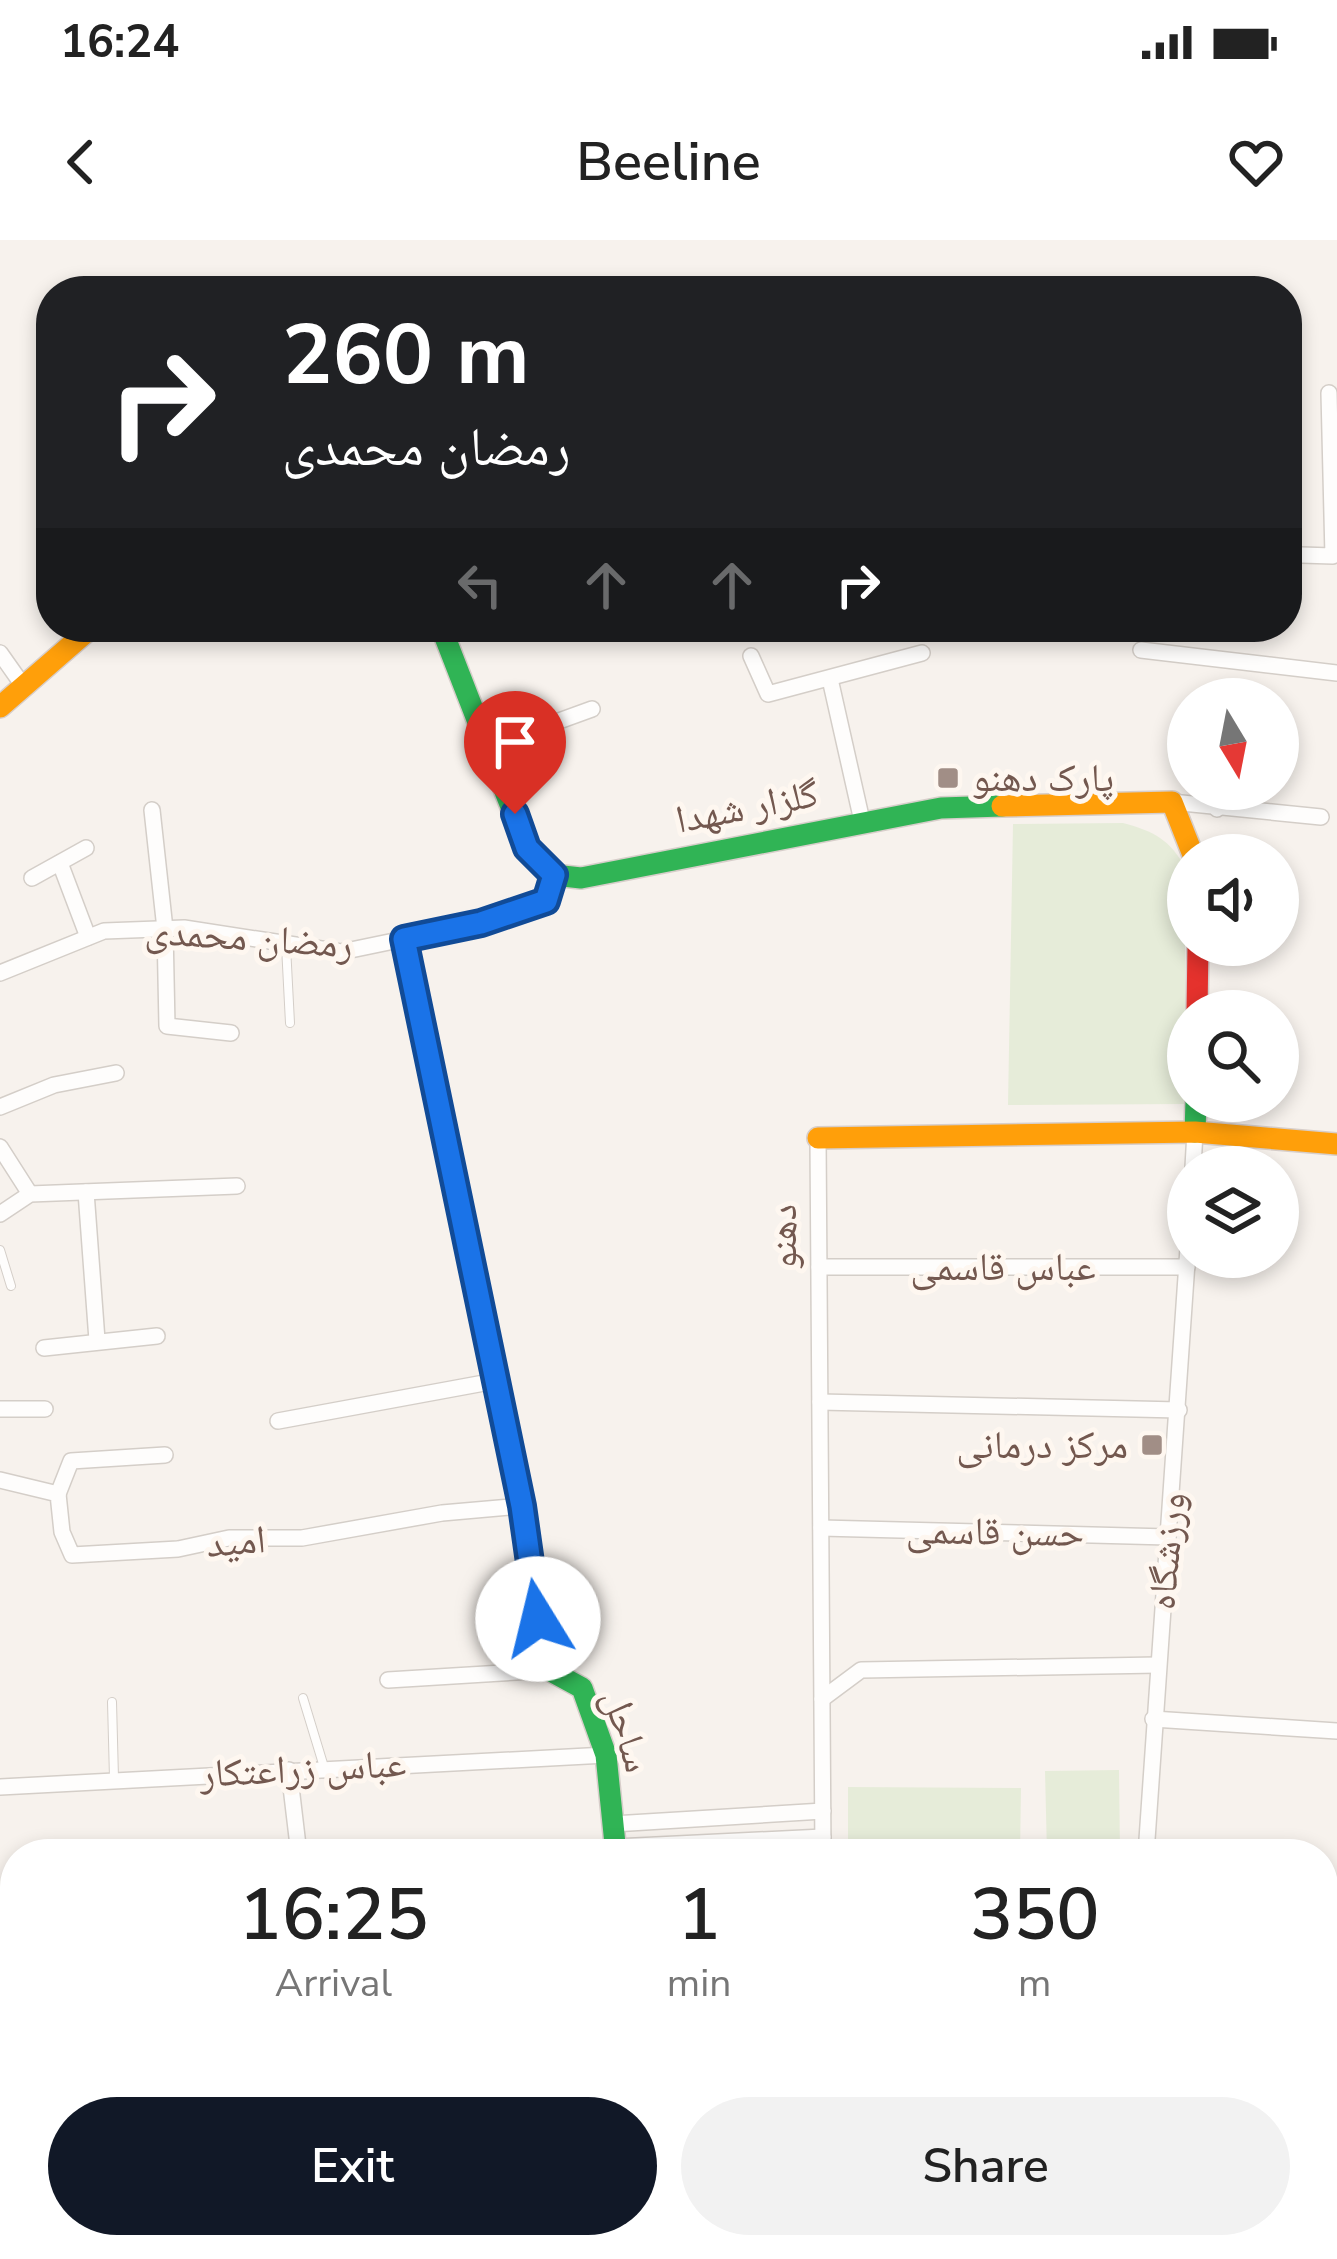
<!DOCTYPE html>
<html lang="en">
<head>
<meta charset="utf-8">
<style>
  :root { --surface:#fff; --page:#f2f2f2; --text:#222; --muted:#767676; --accent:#111827 }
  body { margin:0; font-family:"Nunito Sans","Noto Naskh Arabic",sans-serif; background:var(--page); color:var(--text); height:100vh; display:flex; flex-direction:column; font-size:45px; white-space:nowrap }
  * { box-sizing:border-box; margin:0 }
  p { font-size:39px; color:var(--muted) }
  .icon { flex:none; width:66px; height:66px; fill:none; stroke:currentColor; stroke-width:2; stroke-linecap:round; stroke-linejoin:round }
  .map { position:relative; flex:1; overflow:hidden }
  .side { position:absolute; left:0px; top:1599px; width:1338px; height:420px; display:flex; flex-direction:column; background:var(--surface); border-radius:48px 48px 0 0; box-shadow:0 6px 18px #0003 }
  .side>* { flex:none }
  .banner { position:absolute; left:36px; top:36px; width:1266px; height:366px; border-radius:48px; box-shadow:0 6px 18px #0003; background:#202124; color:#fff; overflow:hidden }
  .needle { width:78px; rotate:170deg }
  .controls { position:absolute; left:1167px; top:438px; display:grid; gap:24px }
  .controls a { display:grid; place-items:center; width:132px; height:132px; border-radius:50%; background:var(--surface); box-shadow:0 6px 18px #0003; font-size:60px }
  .pin { position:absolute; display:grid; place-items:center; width:102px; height:102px; color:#fff; margin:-123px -51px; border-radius:50% 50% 50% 0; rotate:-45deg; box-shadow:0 0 12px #0007 }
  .pin .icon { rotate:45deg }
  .me { position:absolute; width:132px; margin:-66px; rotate:351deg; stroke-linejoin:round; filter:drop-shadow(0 0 9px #0008) }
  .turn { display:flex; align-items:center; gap:42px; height:252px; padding:0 48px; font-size:54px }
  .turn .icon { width:156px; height:156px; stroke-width:2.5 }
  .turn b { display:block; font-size:84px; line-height:102px }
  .lanes { display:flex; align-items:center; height:114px; padding:0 48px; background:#0003; justify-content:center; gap:60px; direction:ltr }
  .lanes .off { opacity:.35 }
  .eta { display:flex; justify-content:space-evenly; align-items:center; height:204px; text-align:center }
  .eta b { font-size:72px; font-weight:600; line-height:84px }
  .cta { display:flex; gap:24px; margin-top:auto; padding:24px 48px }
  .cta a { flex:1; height:138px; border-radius:72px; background:var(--accent); color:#fff; font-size:48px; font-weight:600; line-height:138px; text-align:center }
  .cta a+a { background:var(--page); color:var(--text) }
  .status { display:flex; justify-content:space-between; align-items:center; height:84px; padding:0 60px; background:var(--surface); direction:ltr }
  .status svg { height:33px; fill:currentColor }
  header { display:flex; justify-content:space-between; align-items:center; height:156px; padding:0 48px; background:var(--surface); font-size:54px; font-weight:600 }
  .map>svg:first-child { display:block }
  .green { fill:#e6ecd9 }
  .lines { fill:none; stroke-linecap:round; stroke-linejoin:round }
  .lane-casing { stroke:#d4cec8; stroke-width:10 }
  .street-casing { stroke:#d4cec8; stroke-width:18 }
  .fast-casing { stroke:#d7ceca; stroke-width:24 }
  .slow-casing { stroke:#d7ceca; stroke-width:24 }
  .jam-casing { stroke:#d7ceca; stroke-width:24 }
  .lane { stroke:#fefdfc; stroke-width:8 }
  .street { stroke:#fefdfc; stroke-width:15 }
  .fast { stroke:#30b455; stroke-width:21 }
  .slow { stroke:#ff9f0a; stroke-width:21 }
  .jam { stroke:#e5322d; stroke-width:21 }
  .route-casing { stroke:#114b97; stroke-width:30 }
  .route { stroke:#1a73e8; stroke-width:21 }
  .poi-dot { fill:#a18e86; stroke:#fef7f0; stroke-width:4.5 }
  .labels { text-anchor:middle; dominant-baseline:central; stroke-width:10; stroke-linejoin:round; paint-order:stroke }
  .poi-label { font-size:39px; fill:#73584f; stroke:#fef7f0; text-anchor:start }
  .street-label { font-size:39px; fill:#73584f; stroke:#fef7f0 }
</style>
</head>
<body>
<div class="status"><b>16:24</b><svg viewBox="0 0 49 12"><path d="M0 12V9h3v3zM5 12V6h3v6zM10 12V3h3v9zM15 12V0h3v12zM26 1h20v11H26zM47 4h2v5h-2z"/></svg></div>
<header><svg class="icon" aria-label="back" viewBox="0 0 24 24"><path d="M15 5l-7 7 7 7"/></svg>Beeline<svg class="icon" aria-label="heart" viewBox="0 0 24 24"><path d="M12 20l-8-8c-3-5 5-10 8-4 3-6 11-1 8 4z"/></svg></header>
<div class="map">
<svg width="1337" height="2019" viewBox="0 0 1337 2019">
  <rect width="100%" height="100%" fill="#f7f2ed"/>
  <g class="green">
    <path d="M1123,583C1153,591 1171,600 1185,628V864L1008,865L1013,584Z"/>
    <polygon points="1119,1530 1120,1614 1047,1614 1045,1531"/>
    <polygon points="848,1547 1021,1548 1020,1614 848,1614"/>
    <rect x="656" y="2004" width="147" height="15"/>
    <rect x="879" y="2004" width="217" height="15"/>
  </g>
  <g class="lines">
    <g class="lane-casing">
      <g id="lane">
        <polyline points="286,706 290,783"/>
        <polyline points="0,1010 11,1046"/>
        <polyline points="303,1458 324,1527"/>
        <polyline points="112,1462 114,1538"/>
        <polyline points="406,1613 406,1614"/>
      </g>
    </g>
    <g class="street-casing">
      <g id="street">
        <polyline points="1301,315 1333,316 1329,153"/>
        <polyline points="1141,410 1337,433"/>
        <polyline points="0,413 24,447"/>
        <polyline points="751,416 768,454 922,413"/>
        <polyline points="830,439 862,581"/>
        <polyline points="1227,459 1228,448"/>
        <polyline points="490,506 592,469"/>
        <polyline points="1172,562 1321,577"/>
        <polyline points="1217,569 1218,549"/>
        <polyline points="152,570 165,689 167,786 231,793"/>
        <polyline points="60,623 88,697"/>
        <polyline points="32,638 86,608"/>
        <polyline points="0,733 104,691 184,688 341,712 481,683 546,661 554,635"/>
        <polyline points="0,867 54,845 116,833"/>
        <polyline points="818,898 823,1614"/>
        <polyline points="0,907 30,954"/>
        <polyline points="1193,927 1195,892"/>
        <polyline points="86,952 97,1100"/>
        <polyline points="0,974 30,954 237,946"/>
        <polyline points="819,1027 1187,1027"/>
        <polyline points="44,1108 157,1096"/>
        <polyline points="820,1162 1179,1170"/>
        <polyline points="0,1169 45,1169"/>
        <polyline points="278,1181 495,1141"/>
        <polyline points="0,1240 58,1254 62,1292 72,1315 178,1309 229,1298 302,1298 442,1273 522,1266"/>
        <polyline points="58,1254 71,1221 165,1215"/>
        <polyline points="821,1288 1168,1297"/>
        <polyline points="388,1440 549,1430"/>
        <polyline points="822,1459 861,1430 1158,1425"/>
        <polyline points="1153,1479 1337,1491"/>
        <polyline points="289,1530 299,1614"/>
        <polyline points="0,1547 606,1515"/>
        <polyline points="613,1584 823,1571"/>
        <polyline points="591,1614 615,1607 823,1597"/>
        <polyline points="1146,1614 1188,1008"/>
        <polyline points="0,1737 15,1736"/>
        <polyline points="1323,1839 1337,1841"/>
        <polyline points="1323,1951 1337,1953"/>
        <polyline points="646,2004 647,2019"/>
        <polyline points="819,2004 819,2019"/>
        <polyline points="1141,2004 1141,2019"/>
        <polyline points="427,2019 505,2004"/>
      </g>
    </g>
    <g class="fast-casing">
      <g id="fast">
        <polyline points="441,387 527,608 554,635 581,638 941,568 1002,566"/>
        <polyline points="404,699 522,1266 549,1430 582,1448 606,1515 616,1614"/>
        <polyline points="1195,892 1196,861"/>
        <polyline points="1323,1752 1337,1676"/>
        <polyline points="0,1840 15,1838"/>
        <polyline points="1272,2019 1275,2004"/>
      </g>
    </g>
    <g class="slow-casing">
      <g id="slow">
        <polyline points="0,467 92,387"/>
        <polyline points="1002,566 1172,562 1193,615"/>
        <polyline points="818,898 1195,892 1337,904"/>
      </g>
    </g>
    <g class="jam-casing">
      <polyline id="jam" points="1197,771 1198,705"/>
    </g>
    <use href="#lane" class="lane"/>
    <use href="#street" class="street"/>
    <use href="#fast" class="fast"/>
    <use href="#slow" class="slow"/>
    <use href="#jam" class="jam"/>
  </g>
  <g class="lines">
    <g class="route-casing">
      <polyline id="route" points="515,574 527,608 554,635 546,661 481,683 404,699 522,1266 538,1379"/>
    </g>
    <use href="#route" class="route"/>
  </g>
  <g class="poi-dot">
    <rect x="936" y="526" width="24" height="24" rx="6"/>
    <rect x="1140" y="1193" width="24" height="24" rx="6"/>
  </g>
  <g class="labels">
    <g class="poi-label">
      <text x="972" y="538">پارک دهنو</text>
      <text x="1128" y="1205" text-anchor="end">مرکز درمانی</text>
    </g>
    <g class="street-label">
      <text transform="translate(747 567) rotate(-11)">گلزار شهدا</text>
      <text transform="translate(249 698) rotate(4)">رمضان محمدی</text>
      <text transform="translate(783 997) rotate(-90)">دهنو</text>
      <text x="1003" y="1027">عباس قاسمی</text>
      <text transform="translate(995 1292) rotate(1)">حسن قاسمی</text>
      <text transform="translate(236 1302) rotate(-5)">امید</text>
      <text transform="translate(1167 1311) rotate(-85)">ورزشگاه</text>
      <text transform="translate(627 1491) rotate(73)">ساحل</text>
      <text transform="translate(303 1529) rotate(-3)">عباس زراعتکار</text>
    </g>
  </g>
</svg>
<div class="controls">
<a><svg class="needle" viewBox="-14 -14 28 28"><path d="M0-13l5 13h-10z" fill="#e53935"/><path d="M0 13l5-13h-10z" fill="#767676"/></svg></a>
<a><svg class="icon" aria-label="sound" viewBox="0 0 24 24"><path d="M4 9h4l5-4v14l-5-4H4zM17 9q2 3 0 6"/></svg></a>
<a><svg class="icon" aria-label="search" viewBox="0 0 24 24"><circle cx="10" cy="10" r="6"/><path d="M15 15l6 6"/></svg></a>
<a><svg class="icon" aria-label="layers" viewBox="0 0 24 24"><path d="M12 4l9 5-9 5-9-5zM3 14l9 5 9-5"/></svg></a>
</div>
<div class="pin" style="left:515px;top:574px;background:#d93025"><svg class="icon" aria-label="arrive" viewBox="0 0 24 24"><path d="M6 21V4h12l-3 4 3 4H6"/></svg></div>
<svg class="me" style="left:538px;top:1379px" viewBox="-20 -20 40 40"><circle r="19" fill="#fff"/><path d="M0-13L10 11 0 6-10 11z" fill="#1a73e8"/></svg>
<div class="banner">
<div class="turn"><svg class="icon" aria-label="right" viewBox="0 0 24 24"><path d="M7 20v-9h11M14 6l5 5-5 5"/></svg><div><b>260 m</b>رمضان محمدی</div></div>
<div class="lanes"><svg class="icon off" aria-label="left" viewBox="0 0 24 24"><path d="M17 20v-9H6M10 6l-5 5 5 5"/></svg><svg class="icon off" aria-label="ahead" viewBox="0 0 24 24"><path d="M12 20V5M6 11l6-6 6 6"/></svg><svg class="icon off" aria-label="ahead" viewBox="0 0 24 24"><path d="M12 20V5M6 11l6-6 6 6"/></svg><svg class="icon" aria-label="right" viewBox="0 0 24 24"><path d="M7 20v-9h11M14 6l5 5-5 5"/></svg></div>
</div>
<section class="side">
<div class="eta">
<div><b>16:25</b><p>Arrival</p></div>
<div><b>1</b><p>min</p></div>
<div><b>350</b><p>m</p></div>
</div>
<div class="cta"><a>Exit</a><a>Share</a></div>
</section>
</div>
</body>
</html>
